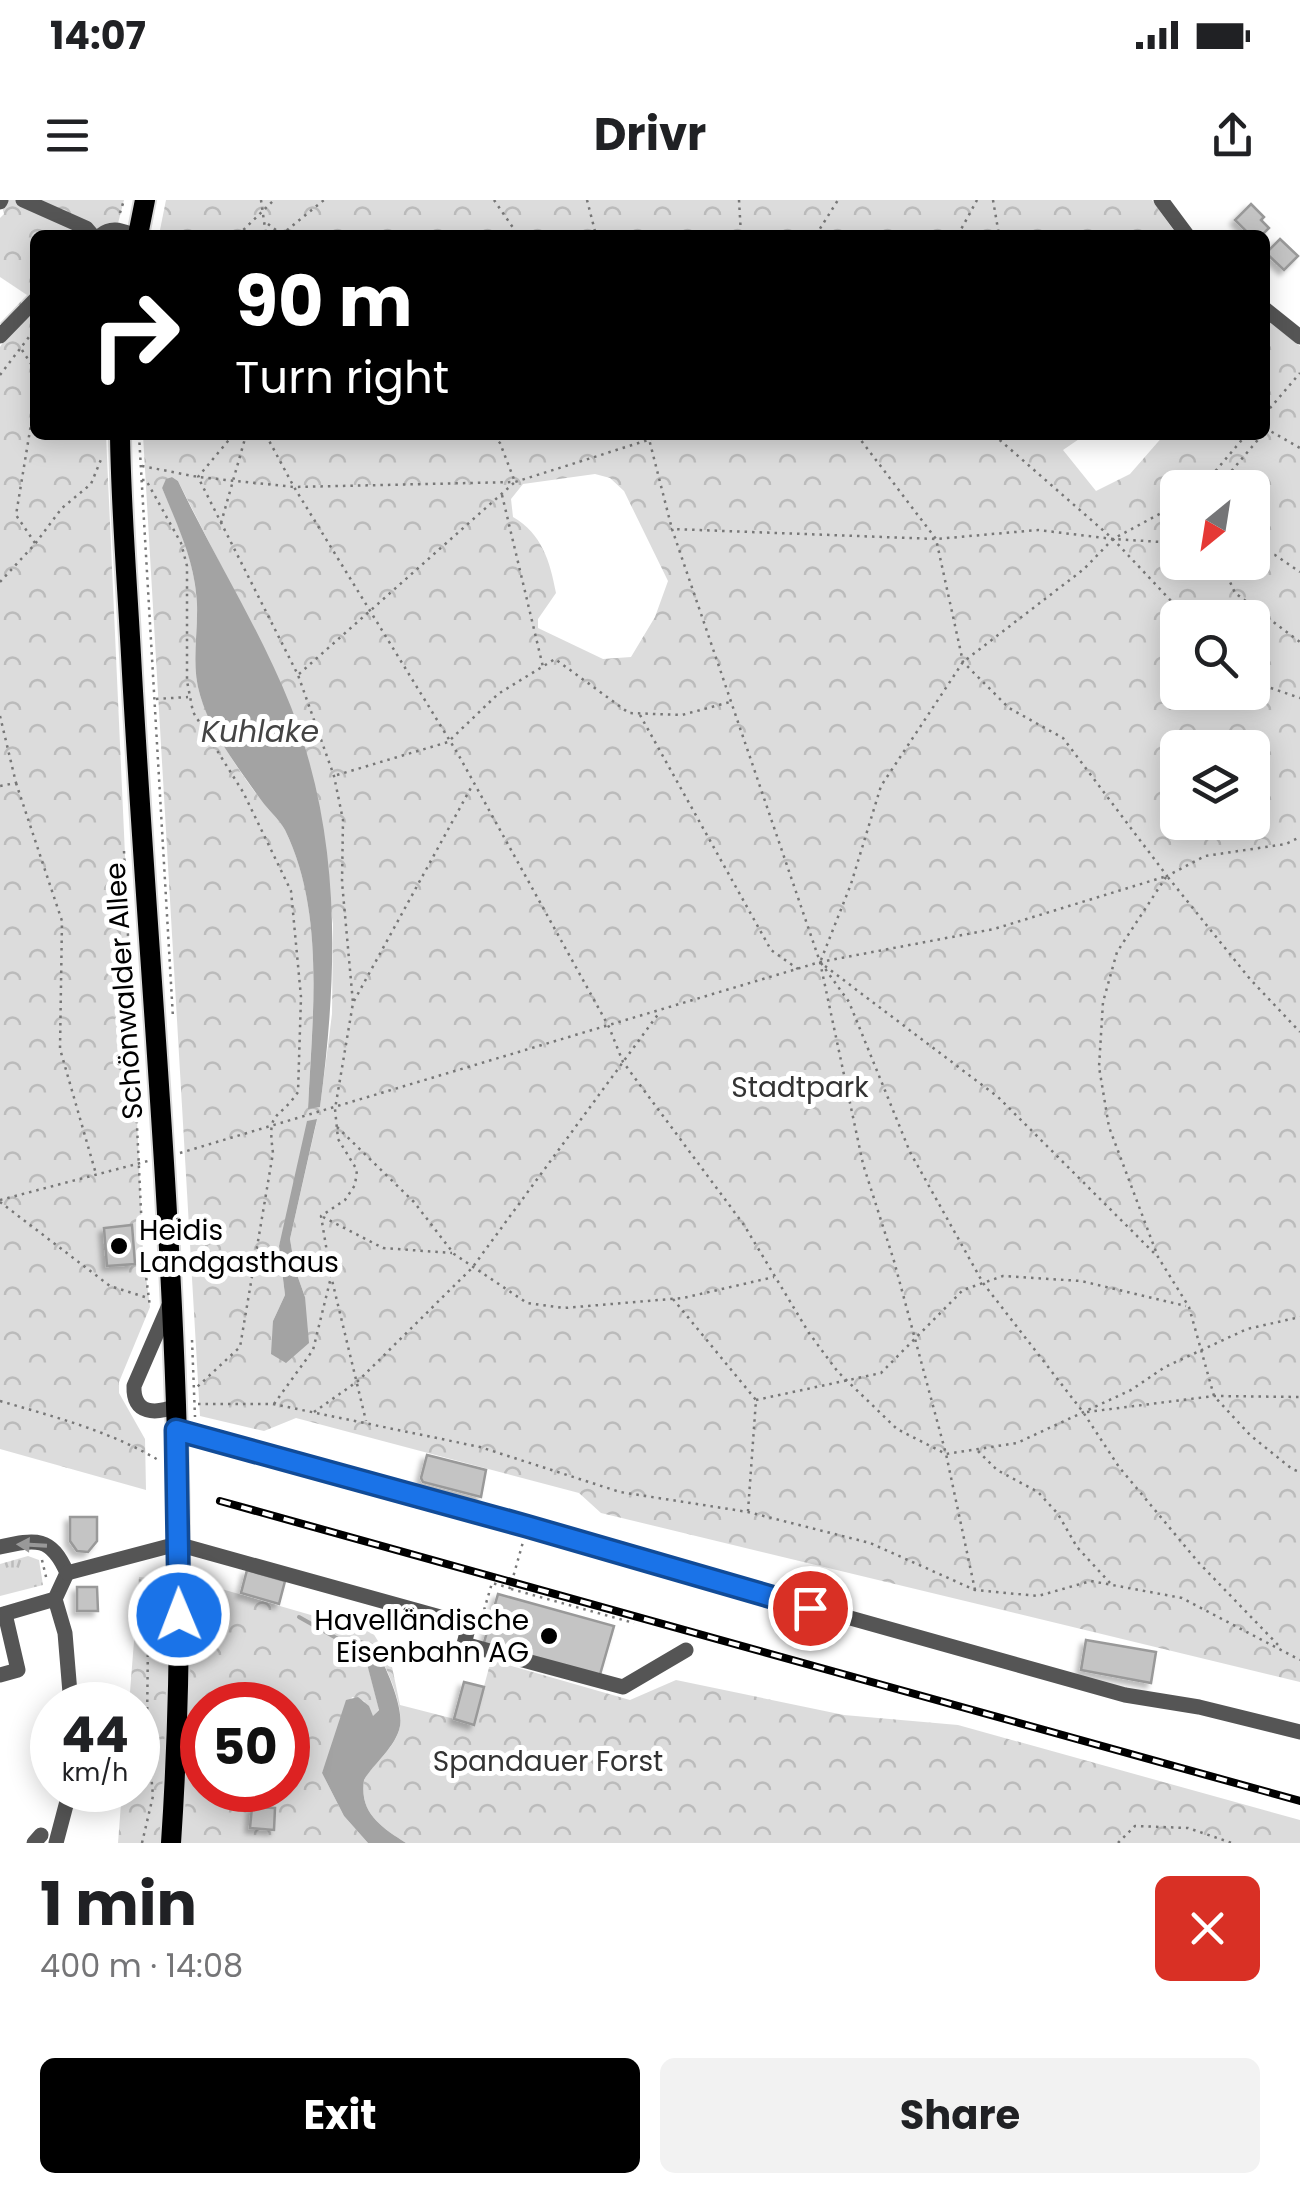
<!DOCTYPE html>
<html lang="en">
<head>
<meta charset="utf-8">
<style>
  :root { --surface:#fff; --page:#f2f2f2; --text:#202124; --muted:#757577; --accent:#000 }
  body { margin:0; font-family:Poppins,sans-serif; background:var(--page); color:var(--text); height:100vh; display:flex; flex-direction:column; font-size:38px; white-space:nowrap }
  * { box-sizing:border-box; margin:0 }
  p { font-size:32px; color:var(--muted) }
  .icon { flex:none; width:55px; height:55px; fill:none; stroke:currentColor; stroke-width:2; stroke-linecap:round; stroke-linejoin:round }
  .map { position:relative; height:1643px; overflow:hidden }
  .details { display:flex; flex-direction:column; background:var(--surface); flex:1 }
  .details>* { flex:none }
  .hud { position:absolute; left:30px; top:30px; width:1240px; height:210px; border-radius:15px; box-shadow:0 5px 25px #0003; background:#000; color:#fff; overflow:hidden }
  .needle { width:65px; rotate:210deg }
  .tools { position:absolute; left:1160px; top:270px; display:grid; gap:20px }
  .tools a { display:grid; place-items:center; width:110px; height:110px; border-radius:15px; background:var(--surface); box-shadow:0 5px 25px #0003; font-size:50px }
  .speed { position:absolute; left:30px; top:1482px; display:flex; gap:20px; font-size:50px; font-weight:700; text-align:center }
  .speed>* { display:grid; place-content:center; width:130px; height:130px; border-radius:50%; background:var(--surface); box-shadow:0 5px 25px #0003; line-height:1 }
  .speed small { font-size:25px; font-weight:400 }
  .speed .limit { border:15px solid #d22; background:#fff; color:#111 }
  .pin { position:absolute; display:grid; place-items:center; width:85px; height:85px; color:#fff; margin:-42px; border:5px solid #fff; border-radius:50%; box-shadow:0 2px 10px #0007 }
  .me { position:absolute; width:110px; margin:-55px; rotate:359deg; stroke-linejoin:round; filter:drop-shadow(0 0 8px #0008) }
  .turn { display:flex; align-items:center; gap:35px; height:210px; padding:0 40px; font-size:45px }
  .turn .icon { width:130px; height:130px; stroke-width:2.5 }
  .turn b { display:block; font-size:70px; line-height:85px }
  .round { display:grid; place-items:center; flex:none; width:105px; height:105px; border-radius:15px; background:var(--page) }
  .head { display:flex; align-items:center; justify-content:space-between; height:170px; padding:0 40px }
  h1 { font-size:60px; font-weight:700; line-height:75px }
  .button { display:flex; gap:20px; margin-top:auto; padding:20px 40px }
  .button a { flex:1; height:115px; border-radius:15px; background:var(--accent); color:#fff; font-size:40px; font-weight:700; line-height:115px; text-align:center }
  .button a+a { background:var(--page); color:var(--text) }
  .status { display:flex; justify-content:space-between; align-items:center; height:70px; padding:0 50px; background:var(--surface); direction:ltr }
  .status svg { height:28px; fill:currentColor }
  header { display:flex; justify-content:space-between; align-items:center; height:130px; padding:0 40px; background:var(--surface); font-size:45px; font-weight:700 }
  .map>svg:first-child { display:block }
  .grass { fill:url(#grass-tufts) }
  .forest { fill:url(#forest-crowns); fill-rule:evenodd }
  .water { fill:#a3a3a3 }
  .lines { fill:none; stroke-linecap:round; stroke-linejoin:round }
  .stream { stroke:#a3a3a3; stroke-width:4 }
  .building { fill:#c4c4c4; stroke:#999; stroke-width:2.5; filter:url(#shadow) }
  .major-casing { stroke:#dbdbdb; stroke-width:24 }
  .path { stroke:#777; stroke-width:2.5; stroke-dasharray:2.5 5; stroke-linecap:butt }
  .minor { stroke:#555; stroke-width:15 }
  .major { stroke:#000; stroke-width:20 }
  .rail-casing { stroke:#000; stroke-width:8 }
  .rail { stroke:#fff; stroke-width:4; stroke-dasharray:11; stroke-linecap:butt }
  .oneway { fill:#999 }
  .route-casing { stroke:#114b97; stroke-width:25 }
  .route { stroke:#1a73e8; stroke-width:18 }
  .poi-dot { fill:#000; stroke:#fff; stroke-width:4 }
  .labels { text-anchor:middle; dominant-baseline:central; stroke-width:10; stroke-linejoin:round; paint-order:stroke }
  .street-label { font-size:28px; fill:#000; stroke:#fff }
  .park-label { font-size:28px; fill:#333; stroke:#fff }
  .poi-label { font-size:28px; fill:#000; stroke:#fff; text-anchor:start }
  .water-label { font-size:30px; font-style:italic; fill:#444; stroke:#fff }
</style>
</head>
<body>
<div class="status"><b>14:07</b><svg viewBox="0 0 49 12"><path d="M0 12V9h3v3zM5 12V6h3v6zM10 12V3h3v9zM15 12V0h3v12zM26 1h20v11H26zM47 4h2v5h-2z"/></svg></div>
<header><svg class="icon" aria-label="menu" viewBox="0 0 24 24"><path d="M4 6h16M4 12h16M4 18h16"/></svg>Drivr<svg class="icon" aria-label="share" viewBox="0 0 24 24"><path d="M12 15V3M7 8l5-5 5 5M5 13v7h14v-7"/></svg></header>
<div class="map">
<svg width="1300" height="1643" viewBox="0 0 1300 1643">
  <defs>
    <pattern id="grass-tufts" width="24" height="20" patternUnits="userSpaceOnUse" patternTransform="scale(2.5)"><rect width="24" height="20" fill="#dcdcdc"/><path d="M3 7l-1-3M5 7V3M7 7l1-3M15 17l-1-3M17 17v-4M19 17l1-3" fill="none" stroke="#bbb"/></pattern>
    <pattern id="forest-crowns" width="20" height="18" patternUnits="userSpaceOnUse" patternTransform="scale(2.5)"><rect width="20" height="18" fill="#dcdcdc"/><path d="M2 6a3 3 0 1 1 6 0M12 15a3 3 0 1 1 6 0" fill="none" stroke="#bbb"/></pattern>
    <filter id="shadow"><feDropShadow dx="-4.5" dy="4.5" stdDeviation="2.5" flood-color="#0004"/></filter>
  </defs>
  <rect width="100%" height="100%" fill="#fff"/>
  <polygon class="grass" points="28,1356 39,1360 43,1385 0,1396 0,1364"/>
  <g class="forest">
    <polygon points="0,0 124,0 115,35 35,35 35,235 106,235 143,1053 150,1107 119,1182 119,1193 145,1239 146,1290 0,1249 0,147 8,134 0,123 27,95 0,77 0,18 4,14"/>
    <polygon points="166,0 1152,0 1177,35 159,35"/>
    <path d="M1265,119L1300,146V1482L601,1313L579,1293L296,1218L264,1231L200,1216L143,235H1085L1063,250L1096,291L1130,274L1164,235H1265ZM595,274L610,278L624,291L668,381L655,417L631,457L603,459L538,428V419L556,393C550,361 542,334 513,317L511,299L523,284ZM172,277L178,281L276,474L308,562L333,724L332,814L320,907L308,908C312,819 326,713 285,630C280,620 272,614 266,606C242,577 211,530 200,495C191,465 198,434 197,404C195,362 179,326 162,288L167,279ZM1178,288H1252V362H1178ZM1178,418H1252V492H1178ZM1178,548H1252V622H1178ZM317,920L290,1039L295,1069L305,1097L273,1121L285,1095L279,1046Z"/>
    <path d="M139,1377L201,1383L373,1433L391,1462L400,1505L474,1524L491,1460L630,1500L676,1480L844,1515L958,1525L1300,1620V1643H406C381,1627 359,1613 364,1580C374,1562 396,1548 400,1526C404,1504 384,1460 372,1443L366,1459L379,1509L373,1517L364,1501L352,1497L322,1573L344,1616L368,1643H118L122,1590H138V1505H129ZM202,1505H288V1590H202Z"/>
  </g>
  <g class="water">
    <path d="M172,277L178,281C214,357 260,429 291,507C342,637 338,772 320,907L308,909C312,819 326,714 285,630C279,619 269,611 261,600C239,569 211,533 200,495C191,465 198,435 197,404C195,361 178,327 162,288L166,279Z"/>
    <polygon points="317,919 290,1039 295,1069 305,1097 309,1143 286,1163 271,1154 273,1121 285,1095 279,1046 307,921"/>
    <path d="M348,1437L372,1443C383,1459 404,1506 400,1526C396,1547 374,1563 364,1580C359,1613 381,1627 406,1643H368L344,1616L322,1573L346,1500L358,1497L369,1506L373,1516L379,1510L366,1460L343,1449Z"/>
  </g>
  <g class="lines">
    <polyline class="stream" points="299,1417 347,1444"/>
  </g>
  <g class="building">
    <polygon points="1251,4 1264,17 1261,20 1269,28 1262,35 1250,35 1235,20"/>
    <polygon points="1280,39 1298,56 1284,70 1266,53"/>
    <polygon points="132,1025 135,1064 107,1066 104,1028"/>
    <polygon points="427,1255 486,1270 481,1297 423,1282 421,1278"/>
    <polygon points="70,1317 97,1317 97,1341 88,1352 77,1351 70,1341"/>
    <polygon points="247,1370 285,1381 279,1404 241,1393"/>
    <polygon points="77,1387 97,1387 98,1411 77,1411"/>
    <polygon points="498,1394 614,1426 599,1478 483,1446"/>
    <polygon points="1086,1440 1156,1452 1151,1483 1081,1470"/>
    <polygon points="464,1482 484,1487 474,1525 454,1519"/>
    <polygon points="252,1607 275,1608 274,1630 250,1628"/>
  </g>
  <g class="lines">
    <g class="major-casing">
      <g id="major">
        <polyline points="138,35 145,0"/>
        <path d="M120,235C121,308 127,381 131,455C152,850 198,1247 171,1643"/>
      </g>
    </g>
    <g class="path">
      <polyline points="261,0 266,35"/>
      <polyline points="494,0 518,35"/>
      <polyline points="587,0 596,35"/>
      <polyline points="739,0 741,35"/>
      <polyline points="993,0 999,35"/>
      <polyline points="120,13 124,0"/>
      <polyline points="268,24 281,34"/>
      <polyline points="238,35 274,0"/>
      <polyline points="281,35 324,0"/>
      <polyline points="816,35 838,0"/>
      <polyline points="958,35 977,0"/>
      <polyline points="22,150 35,170"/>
      <polyline points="0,175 35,129"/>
      <polyline points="1265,214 1300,173"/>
      <polyline points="1265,228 1300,248"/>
      <polyline points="139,235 173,818"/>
      <polyline points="233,235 198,277 298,475 334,576 343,620 342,682 353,803 335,909 338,939 357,970 355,985 345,1000 321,1016 331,1076 366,1221"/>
      <polyline points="266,235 294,287 458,554 609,827 623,862 744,1025 809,1133 838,1172 897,1229 946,1254 1017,1243 1131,1190 1165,1167 1247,1129 1300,1117"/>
      <polyline points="648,235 672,329"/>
      <polyline points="857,235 936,339 963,462 1009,508 1063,538 1167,676 1205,656 1286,644 1300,637"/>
      <polyline points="994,235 1113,339 1187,418"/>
      <polyline points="142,266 198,277 294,287 515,282 664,235"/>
      <path d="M142,280H146L181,343L187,366V481L193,512L243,592L291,691L301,797L298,892C277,923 267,908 273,953L240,1147L196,1188"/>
      <polyline points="1201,288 1246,235"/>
      <polyline points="1217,288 1262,235"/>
      <polyline points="502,295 543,467"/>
      <polyline points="221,323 246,235"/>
      <polyline points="35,343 16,315 35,200"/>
      <polyline points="1252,352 1275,355 1300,372"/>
      <polyline points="1221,362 1235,393 1300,442"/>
      <polyline points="0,382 35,344 62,308 91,284 102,257"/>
      <polyline points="299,474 515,282 500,243 493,235"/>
      <polyline points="1252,476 1265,486 1300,498"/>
      <polyline points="156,499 188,497"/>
      <polyline points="640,515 771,750 798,769"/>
      <polyline points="0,516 16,583 0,586"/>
      <polyline points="337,575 448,542 498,494 555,459 629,513 682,515 730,502"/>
      <polyline points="16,583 62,721 60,849 96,974"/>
      <polyline points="124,651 143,1053 150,1107"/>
      <polyline points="1166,677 1117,752 1103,802 1099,867 1109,927 1158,1057 1189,1107 1214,1196 1250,1235 1292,1269 1300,1272"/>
      <polyline points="821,760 851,684 881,586 963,462 1084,369 1113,339 1178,343"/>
      <polyline points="821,763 849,802 910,952 983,1083 1083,1212 1119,1267 1199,1363 1281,1448"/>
      <polyline points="825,766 998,897 1157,1056"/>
      <polyline points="354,801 473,584"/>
      <polyline points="337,927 414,1002 454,1054 527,1103 564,1108 683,1098 774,1077"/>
      <polyline points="180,953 820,762 994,729 1167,676 1250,779 1300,832"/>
      <polyline points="0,1000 148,961"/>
      <polyline points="0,1002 110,1086 148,1098"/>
      <polyline points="323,1017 383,1048 452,1053"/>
      <polyline points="673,1099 756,1200 748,1311"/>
      <polyline points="192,1140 195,1217"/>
      <polyline points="756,1200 881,1173 963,1090 1003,1076 1081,1081 1186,1106"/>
      <path d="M0,1201C55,1217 110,1231 160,1261"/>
      <polyline points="198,1204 273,1204 480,1247 620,1292 748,1312 870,1343 975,1390 1038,1396 1091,1381 1182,1398 1300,1460"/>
      <polyline points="274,1204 313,1150 331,1077"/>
      <polyline points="314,1212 358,1181 472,1068 659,813"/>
      <polyline points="1087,1212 1214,1196 1300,1197"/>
      <polyline points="978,1251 997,1270 1038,1292 1058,1314 1077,1347 1111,1384"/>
      <polyline points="42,1360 47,1381"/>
      <polyline points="511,1389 634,1423"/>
      <polyline points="975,1390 946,1254 894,1061 863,964 820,762 672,329 936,339 1038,330 1113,339 1178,304"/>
      <polyline points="482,1417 492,1383 510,1388 523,1342"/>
      <polyline points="197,1423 197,1459"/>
      <polyline points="142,1643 153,1596 147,1528 148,1438 153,1393 162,1377"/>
      <polyline points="1118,1643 1135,1626 1188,1628 1232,1643"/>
    </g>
    <g class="minor">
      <polyline points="23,0 86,28 92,35"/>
      <polyline points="1161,0 1187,35"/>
      <polyline points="0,2 1,0"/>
      <path d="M101,35C112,26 122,31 134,35"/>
      <polyline points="1265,109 1300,137"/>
      <polyline points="0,136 35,100"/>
      <path d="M170,1103L134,1186C133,1215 156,1214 176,1206"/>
      <polyline points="176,1229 1125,1495 1199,1507 1300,1532"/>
      <path d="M0,1347C36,1339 51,1336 67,1373L55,1399L0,1415"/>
      <polyline points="67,1373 177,1344 469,1425 464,1444 623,1487 686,1450"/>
      <polyline points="55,1399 65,1433 71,1505"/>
      <polyline points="0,1475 18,1470 5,1414"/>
      <polyline points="34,1643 41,1635"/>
      <polyline points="56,1643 70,1590"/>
    </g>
    <use href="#major" class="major"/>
    <g class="rail-casing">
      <polyline id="rail" points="220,1301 1300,1601"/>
    </g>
    <use href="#rail" class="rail"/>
  </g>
  <defs><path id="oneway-solid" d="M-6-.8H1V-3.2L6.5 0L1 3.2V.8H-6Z" transform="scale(2.5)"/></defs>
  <use class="oneway" href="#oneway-solid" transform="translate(32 1345) rotate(-177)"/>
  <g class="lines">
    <g class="route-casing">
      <polyline id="route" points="179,1415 176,1230 526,1326 810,1408"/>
    </g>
    <use href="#route" class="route"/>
  </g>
  <g class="poi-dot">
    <circle cx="119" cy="1046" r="10"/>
    <circle cx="549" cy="1436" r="10"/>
  </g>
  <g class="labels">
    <g class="street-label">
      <text transform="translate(124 791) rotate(-94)">Schönwalder Allee</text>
    </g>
    <g class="park-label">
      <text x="800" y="887">Stadtpark</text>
      <text x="548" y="1561">Spandauer Forst</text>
    </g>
    <g class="poi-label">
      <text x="139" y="1030">Heidis<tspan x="139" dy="32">Landgasthaus</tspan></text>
      <text x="529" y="1420" text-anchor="end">Havelländische<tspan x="529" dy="32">Eisenbahn AG</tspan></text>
    </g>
    <g class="water-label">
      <text x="260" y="531">Kuhlake</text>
    </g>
  </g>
</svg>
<div class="tools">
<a><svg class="needle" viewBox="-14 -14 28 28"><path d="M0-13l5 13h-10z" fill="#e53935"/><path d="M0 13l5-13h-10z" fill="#757577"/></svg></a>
<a><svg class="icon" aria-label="search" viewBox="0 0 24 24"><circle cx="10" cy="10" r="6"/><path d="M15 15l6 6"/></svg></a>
<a><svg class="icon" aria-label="layers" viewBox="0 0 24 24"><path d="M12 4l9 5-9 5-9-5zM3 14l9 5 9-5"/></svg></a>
</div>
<div class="speed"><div>44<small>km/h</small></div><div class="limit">50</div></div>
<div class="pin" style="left:810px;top:1408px;background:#d93025"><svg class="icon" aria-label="arrive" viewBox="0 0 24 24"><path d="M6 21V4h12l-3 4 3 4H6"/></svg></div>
<svg class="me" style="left:179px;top:1415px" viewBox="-20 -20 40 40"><circle r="17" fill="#1a73e8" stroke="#fff" stroke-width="3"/><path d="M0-11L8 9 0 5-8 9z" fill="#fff"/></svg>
<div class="hud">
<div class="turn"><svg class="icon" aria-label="right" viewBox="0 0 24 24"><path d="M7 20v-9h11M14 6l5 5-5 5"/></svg><div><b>90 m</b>Turn right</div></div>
</div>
</div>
<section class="details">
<div class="head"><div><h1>1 min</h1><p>400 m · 14:08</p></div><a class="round" style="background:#d93025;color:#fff"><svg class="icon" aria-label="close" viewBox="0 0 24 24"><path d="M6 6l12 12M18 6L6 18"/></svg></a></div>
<div class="button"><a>Exit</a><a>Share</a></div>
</section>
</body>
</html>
